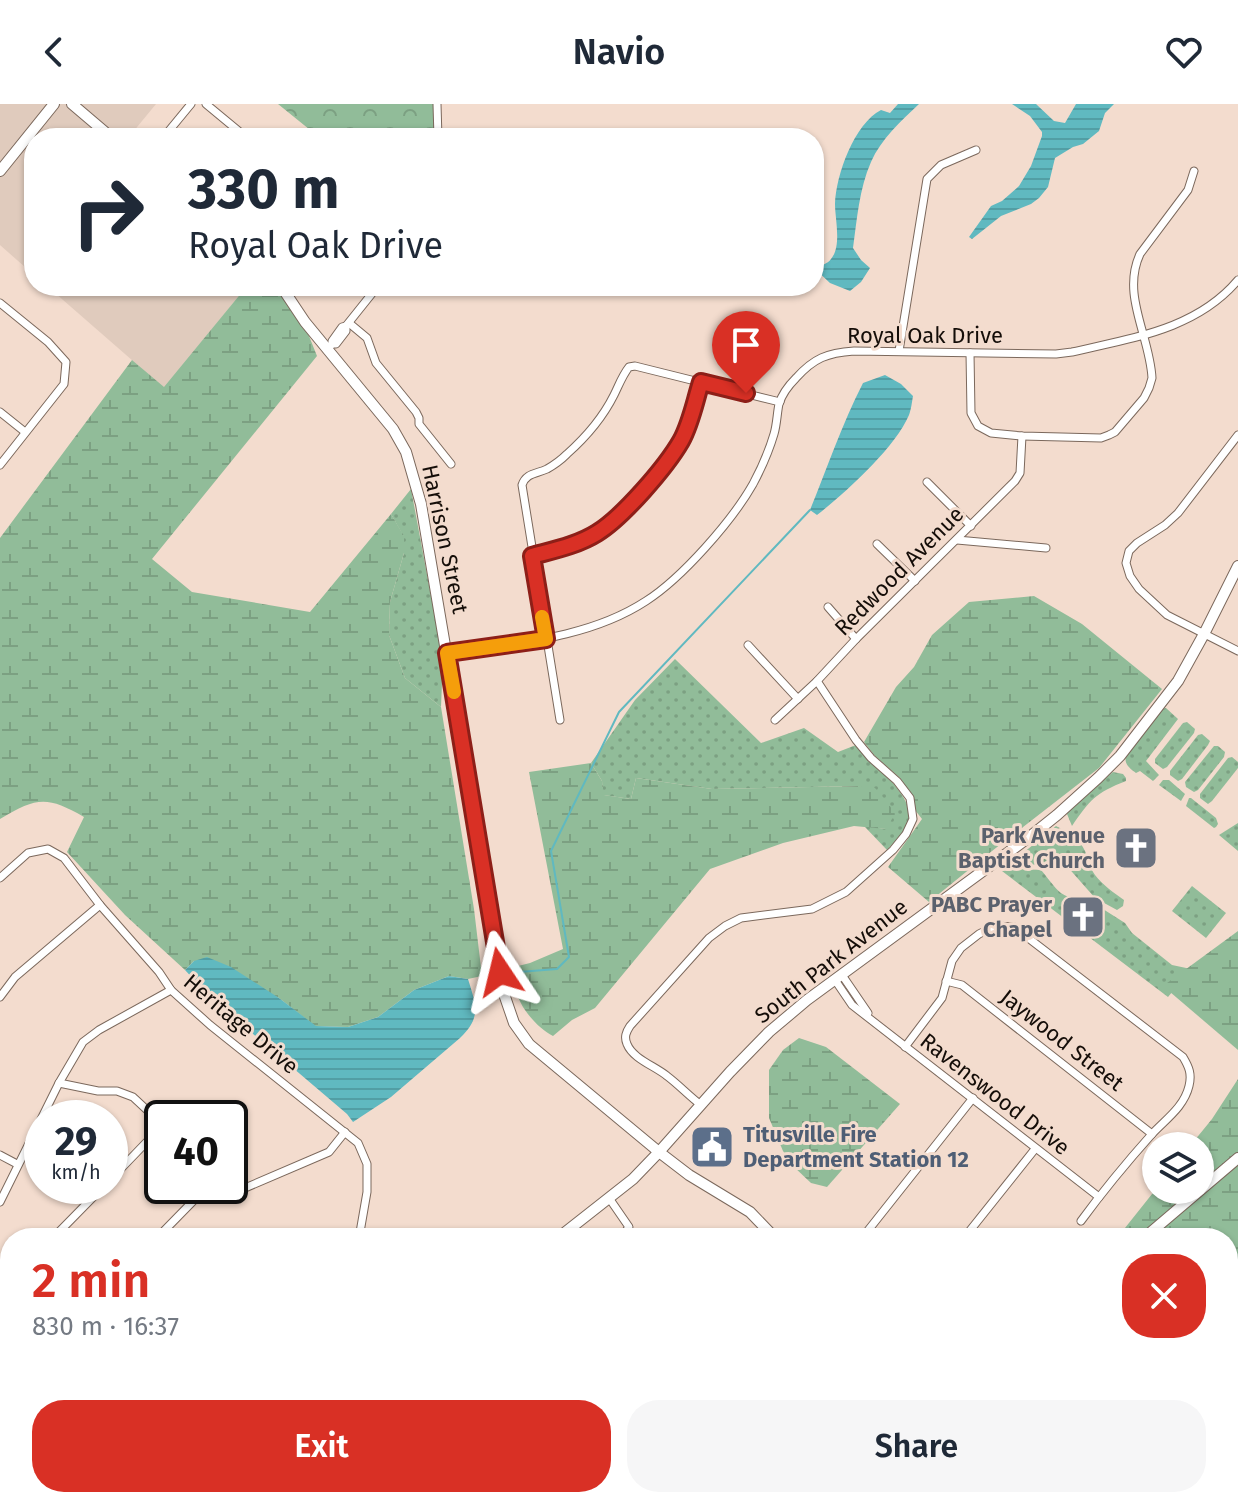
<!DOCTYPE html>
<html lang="en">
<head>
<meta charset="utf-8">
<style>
  :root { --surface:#fff; --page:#f6f6f7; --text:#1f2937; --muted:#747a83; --accent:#d93025 }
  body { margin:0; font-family:"Fira Sans",sans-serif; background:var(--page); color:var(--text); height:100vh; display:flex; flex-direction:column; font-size:30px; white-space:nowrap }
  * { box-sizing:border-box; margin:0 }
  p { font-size:26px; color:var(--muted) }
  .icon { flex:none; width:44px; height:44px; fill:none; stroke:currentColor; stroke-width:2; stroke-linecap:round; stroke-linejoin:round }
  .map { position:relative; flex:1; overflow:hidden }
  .sheet { position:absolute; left:0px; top:1124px; width:1238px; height:280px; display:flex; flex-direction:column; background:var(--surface); border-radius:32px 32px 0 0; box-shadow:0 2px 6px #0004 }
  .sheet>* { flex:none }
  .hud { position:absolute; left:24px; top:24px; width:800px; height:168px; border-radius:32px; box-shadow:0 2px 6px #0004; background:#fff; color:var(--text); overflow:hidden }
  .buttons { position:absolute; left:1142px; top:1028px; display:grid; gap:16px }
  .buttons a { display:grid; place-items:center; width:72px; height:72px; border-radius:50%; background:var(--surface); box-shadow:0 2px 6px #0004; font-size:40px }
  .speed { position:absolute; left:24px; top:996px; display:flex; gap:16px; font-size:40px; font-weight:700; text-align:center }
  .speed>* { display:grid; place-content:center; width:104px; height:104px; border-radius:50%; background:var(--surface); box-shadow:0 2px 6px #0004; line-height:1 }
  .speed small { font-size:20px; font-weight:400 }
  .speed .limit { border:4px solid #111; border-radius:12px; background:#fff; color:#111 }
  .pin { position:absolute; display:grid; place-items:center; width:68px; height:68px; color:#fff; margin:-82px -34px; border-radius:50% 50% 50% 0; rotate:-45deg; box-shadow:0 0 8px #0007 }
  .pin .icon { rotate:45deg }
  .me { position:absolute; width:88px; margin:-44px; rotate:350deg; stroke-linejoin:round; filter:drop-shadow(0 0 6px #0008) }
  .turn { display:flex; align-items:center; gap:28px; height:168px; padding:0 32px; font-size:36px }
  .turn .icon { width:104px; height:104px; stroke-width:2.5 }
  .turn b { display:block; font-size:56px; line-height:68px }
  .round { display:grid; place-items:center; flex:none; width:84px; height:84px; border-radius:32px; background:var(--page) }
  .overview { display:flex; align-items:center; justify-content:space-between; height:136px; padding:0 32px }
  h1 { font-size:48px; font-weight:600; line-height:60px; color:var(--accent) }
  .action { display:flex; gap:16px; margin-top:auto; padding:16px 32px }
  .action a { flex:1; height:92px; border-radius:32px; background:var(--accent); color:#fff; font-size:32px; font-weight:600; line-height:92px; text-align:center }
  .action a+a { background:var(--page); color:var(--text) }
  header { display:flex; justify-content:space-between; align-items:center; height:104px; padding:0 32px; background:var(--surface); font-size:36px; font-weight:600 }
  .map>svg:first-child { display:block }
  .commercial { fill:#e0cbbd }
  .green { fill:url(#green-dots) }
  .forest { fill:url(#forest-crowns) }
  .wetland { fill:url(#wetland-marsh) }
  .water { fill:url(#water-rules) }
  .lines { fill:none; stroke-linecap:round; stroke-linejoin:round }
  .stream { stroke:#60b9c0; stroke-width:2 }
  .street-casing { stroke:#7b685c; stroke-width:9 }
  .secondary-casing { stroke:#7b685c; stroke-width:12 }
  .street { stroke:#fff; stroke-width:7 }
  .secondary { stroke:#fff; stroke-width:10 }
  .route-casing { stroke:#8d1f18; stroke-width:20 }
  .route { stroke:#d93025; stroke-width:14 }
  .slow { stroke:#f59e0b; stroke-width:14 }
  .labels { text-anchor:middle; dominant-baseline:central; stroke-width:6; stroke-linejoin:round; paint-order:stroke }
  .street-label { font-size:22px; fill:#140d08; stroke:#f3dcce }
  .worship-label { font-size:22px; font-weight:bold; fill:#5b616d; stroke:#f3dcce; text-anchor:end }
  .service-label { font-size:22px; font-weight:bold; fill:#4e5e75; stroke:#f3dcce; text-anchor:start }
</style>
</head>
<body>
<header><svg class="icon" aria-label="back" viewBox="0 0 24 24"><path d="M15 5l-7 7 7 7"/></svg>Navio<svg class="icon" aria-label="heart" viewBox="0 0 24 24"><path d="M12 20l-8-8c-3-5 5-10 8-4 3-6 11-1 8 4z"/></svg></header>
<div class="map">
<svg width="1238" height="1404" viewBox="0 0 1238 1404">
  <defs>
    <pattern id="green-dots" width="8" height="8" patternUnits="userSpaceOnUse" patternTransform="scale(2)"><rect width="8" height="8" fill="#91bc99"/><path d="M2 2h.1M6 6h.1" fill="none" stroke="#7ca082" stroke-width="1.8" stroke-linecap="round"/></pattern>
    <pattern id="forest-crowns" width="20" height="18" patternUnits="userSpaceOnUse" patternTransform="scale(2)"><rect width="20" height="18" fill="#91bc99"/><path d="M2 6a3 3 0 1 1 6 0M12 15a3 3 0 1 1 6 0" fill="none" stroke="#7ca082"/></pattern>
    <pattern id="wetland-marsh" width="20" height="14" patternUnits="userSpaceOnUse" patternTransform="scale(2)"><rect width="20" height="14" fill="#91bc99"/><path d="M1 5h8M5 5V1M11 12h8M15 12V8" fill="none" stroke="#7ca082"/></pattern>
    <pattern id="water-rules" width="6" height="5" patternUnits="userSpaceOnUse" patternTransform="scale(2)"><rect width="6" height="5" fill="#60b9c0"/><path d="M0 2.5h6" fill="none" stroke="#529ea4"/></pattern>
  </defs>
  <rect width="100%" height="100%" fill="#f3dcce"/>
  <g class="commercial">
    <polygon points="0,0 49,0 0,61"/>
    <polygon points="58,0 66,0 106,34 34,34 34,171 0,141 0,72"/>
    <polygon points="77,0 156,0 128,34 118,34"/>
    <polygon points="47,182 247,182 164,284"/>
  </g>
  <g class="green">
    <polygon points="411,385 443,556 441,603 405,574 389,531 390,498 404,449 404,433 391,410"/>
    <path d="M675,555L761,639L804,624L838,648L856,641C871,660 913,689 909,715C907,727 895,737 887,746L864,722L886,725L860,682L712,685L636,674L631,695L603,691L602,677L591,659L635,596Z"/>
    <path d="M1166,604L1178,615L1146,657L1159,671L1153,677L1140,667L1136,669C1128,663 1124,660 1126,650L1161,605Z"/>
    <polygon points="1187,618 1195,625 1194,629 1167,663 1163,665 1155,659 1155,655 1183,619"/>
    <polygon points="1202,630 1210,637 1208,641 1182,675 1178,677 1170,671 1170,667 1198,631"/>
    <polygon points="1214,642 1218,642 1225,648 1224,653 1198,686 1194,688 1186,683 1185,678"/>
    <polygon points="1232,653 1238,658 1238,664 1212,697 1208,700 1200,694 1200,690 1228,654"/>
    <path d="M1113,668L1123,670L1126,674V677C1095,689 1090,696 1072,722L1067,710L1068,706Z"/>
    <polygon points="1163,676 1169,676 1185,690 1181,697 1159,681"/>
    <polygon points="1189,694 1191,694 1216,714 1218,720 1216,723 1214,724 1186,702"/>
    <polygon points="1238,719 1238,747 1219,731"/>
    <path d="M1056,722C1067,728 1080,735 1085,747C1088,755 1090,764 1095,771C1103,781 1114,789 1124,796L1123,802L1117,806L1095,794L1058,752L1044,761L1022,760L1017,754Z"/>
    <path d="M1013,758L1020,765L1041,766C1056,783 1060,797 1084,793L1125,819L1132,829L1172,861L1191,865L1168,893L1002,767Z"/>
    <polygon points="1192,782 1226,809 1206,834 1172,807"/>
  </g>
  <g class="forest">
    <polygon points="278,0 437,0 439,34 320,34"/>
    <polygon points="852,1394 1000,1394 991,1404 858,1404"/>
  </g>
  <g class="wetland">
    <path d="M247,182H277L307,227L317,252L152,455L192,488L310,508L391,410L404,432V449L390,498L389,531L405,574L441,603L474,805L482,872L468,875L449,872L414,886L378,913L348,923L315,922L279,894L194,857L185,866L125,811L67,748L84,713C47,692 37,693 0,715V434L132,256L164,283Z"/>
    <polygon points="1034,492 1082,520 1162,585 1099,664 992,747 929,798 888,763 922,715 915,706 912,692 900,674 875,652 864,638 896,583 914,563 932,531 969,498"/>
    <path d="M591,659L602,677L604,691L631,695L636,674L712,685L860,682L875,684L888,699L895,710L886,725L854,722L783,739L710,765L595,904L572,916L553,932C536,923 518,902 515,882C514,875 516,869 518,862L530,859L563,845L529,668Z"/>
    <polygon points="1238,827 1238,946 1163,882"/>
    <polygon points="799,934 826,943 900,1000 827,1083 811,1079 793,1062 783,1047 769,1014 769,966 783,946"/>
    <polygon points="1238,975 1238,1050 1200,1082 1200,1042 1190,1042 1212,1015"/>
    <polygon points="1238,1059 1238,1404 991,1404 1000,1394 1228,1394 1228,1134 1150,1134"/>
    <polygon points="1156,1085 1156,1086 1195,1086 1139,1134 1117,1134"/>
    <polygon points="432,1394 482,1394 482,1401 484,1404 444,1404"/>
    <polygon points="648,1394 852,1394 858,1404 640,1404"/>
  </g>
  <g class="water">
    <path d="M898,0H919C901,17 881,35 871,58C859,85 857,116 853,144L861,156L870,164L861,178L850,187L830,179L814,164C819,162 828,160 831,155C842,142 835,115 835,100C836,71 854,20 881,6L890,9Z"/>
    <polygon points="1012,0 1036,0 1054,17 1065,19 1076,0 1114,0 1105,9 1099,27 1083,40 1073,43 1055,54 1048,83 1039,94 1031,100 1001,112 972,135 969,133 991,102 1002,97 1019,82 1031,62 1042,32 1042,28 1030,12"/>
    <path d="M885,271L901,280L913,292C912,298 911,306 909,311C895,344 845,389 817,411L810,406C827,364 842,320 863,279Z"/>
    <path d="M207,853L231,863L279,894L316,922L348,923L378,913L414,886L449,872L468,875C476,901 482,913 460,934L391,993L353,1018L347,1010L211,894L185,866L194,857Z"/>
  </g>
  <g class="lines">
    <g class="stream">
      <polyline points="519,868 557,865 569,853 551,747 619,608 810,406"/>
      <polyline points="435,1394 448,1404"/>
    </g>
    <g class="street-casing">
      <g id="street">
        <polyline points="206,0 247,34"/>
        <polyline points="437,0 438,34"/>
        <polyline points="163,34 191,0"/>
        <polyline points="0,199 48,238 66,258 64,280 0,361"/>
        <polyline points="349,219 367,234 376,259 416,308 419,314 419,320 451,360"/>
        <polyline points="332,240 332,237 342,223 346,222"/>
        <polyline points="328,245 332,240 336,240 346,227 346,222 378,182"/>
        <polyline points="899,247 927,75 941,61 976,46"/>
        <path d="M970,249L971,309L978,322L991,329L1022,332L1101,334L1109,331L1115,328L1144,294L1149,284L1152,274C1150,232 1121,191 1140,150L1188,86L1194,67"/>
        <polyline points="0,308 25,328"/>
        <polyline points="1238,331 1178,409 1165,421 1137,439 1129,447 1126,459 1130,472 1139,485 1167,511 1238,547"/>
        <polyline points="927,378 971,422"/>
        <polyline points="957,436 1046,444"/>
        <polyline points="877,440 915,477"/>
        <path d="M532,452C554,446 577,441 597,429C623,414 666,363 681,337C691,319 695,297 701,278"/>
        <polyline points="828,503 856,535"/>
        <polyline points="748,541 798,595"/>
        <path d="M447,549C514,539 588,535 646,497C682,474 732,417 753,380C761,365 769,347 774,330C777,320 777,309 779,300C782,290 789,281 796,274C814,254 827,249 854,247L1056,250L1072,248C1131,234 1196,226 1238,176"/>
        <path d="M560,616L522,381C526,369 536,370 547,365C554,361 561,356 567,350C585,334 603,313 614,291C619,281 622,272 629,263L635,262L780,298"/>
        <polyline points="775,616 817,577 856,535 1015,377 1020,369 1022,332"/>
        <polyline points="0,774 28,749 48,745 64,754 100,801 159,868 171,886 210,921 358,1039 367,1060 367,1088 359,1134"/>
        <polyline points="842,871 868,909"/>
        <polyline points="835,876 852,901 1099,1093"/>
        <polyline points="946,877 962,881 1152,1030"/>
        <polyline points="0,893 15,873 100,801"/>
        <path d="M905,943L942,894L952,857L961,844L979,830L995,822L1014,823L1183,953C1189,963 1192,970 1189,982C1184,1003 1166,1015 1152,1030C1127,1058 1103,1087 1081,1117"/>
        <polyline points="59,979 98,987 117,987 133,993 162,1020"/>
        <path d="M701,1001C689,992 679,981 667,972C655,962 633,955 627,940C624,933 626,928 630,922L709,834L725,822L741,814L812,805L846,788L893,746L906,730L913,715L910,694L897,677L871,654L856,636L817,577"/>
        <polyline points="0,1051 17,1060"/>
        <polyline points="110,1076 162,1022"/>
        <polyline points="202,1082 202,1088 224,1093 329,1048 345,1028"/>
        <polyline points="609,1094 629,1123 621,1134"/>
        <polyline points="0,1098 59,979 83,938 99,926 171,886"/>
        <polyline points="53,1134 104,1082"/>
        <polyline points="157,1134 202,1088"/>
        <polyline points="862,1134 973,994"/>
        <polyline points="964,1134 1035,1045"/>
        <polyline points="0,1188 10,1178"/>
        <polyline points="0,1295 10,1285"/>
        <polyline points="0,1319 10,1339"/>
        <polyline points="52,1394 61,1404"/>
        <polyline points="372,1394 382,1404"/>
        <polyline points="525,1394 526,1404"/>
        <polyline points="610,1394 627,1404"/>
        <polyline points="572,1404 581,1394"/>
      </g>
    </g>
    <g class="secondary-casing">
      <g id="secondary">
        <polyline points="72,0 112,34"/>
        <polyline points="0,67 54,0"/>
        <polyline points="281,182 305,218 393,325 406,348 421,400 504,890 514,919 529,940 659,1048 689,1071 750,1108 775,1134"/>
        <polyline points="558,1134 633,1075 659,1048 730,968 769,928 807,896 1032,731 1057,711 1098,674 1120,652 1178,577 1204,530 1238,462"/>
        <polyline points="1144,1134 1238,1054"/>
        <polyline points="78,1404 93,1394"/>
      </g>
    </g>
    <use href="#street" class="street"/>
    <use href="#secondary" class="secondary"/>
  </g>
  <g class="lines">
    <g class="route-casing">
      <path id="route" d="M500,868L447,549L546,535L532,452C554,446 578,441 597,429C623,413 666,363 681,337C691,319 695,297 701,278L746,289"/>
    </g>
    <use href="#route" class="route"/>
    <polyline class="slow" points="454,588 447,549 546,535 542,513"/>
  </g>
  <defs>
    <g id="church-square" transform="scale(2.3)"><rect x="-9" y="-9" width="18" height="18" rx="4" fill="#6b7280" stroke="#f3dcce"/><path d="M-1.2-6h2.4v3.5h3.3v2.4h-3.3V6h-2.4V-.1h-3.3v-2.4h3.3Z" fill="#fff"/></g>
    <g id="civic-square" transform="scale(2.3)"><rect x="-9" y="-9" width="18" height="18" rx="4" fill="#5c6f8a" stroke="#f3dcce"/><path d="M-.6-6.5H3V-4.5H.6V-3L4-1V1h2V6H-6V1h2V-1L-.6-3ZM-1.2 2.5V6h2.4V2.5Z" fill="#fff"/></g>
  </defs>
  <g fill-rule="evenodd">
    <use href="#church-square" x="1136" y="744"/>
    <use href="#church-square" x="1083" y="813"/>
    <use href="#civic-square" x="712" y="1043"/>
  </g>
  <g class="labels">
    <g class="street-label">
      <text x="925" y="231">Royal Oak Drive</text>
      <text transform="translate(445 435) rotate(78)">Harrison Street</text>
      <text transform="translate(899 467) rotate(-45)">Redwood Avenue</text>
      <text transform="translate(831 857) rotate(-38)">South Park Avenue</text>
      <text transform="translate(241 920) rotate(40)">Heritage Drive</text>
      <text transform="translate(1062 936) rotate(38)">Jaywood Street</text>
      <text transform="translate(995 990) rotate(38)">Ravenswood Drive</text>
    </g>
    <g class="worship-label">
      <text x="1105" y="731">Park Avenue<tspan x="1105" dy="25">Baptist Church</tspan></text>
      <text x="1052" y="800">PABC Prayer<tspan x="1052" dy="25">Chapel</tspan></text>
    </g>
    <g class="service-label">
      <text x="743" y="1030">Titusville Fire<tspan x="743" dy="25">Department Station 12</tspan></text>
    </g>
  </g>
</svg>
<div class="buttons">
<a><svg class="icon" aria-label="layers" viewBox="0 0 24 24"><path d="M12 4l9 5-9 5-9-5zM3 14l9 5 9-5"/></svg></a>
</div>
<div class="speed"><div>29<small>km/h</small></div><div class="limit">40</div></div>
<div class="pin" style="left:746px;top:289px;background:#d93025"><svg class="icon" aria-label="arrive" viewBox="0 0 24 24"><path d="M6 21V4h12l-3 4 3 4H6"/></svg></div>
<svg class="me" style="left:500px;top:868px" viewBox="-20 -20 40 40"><path d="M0-17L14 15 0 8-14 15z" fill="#d93025" stroke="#fff" stroke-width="4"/></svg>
<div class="hud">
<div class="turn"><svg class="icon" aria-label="right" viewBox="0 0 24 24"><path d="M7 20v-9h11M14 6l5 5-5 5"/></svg><div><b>330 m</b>Royal Oak Drive</div></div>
</div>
<section class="sheet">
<div class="overview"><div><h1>2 min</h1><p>830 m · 16:37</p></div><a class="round" style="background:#d93025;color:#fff"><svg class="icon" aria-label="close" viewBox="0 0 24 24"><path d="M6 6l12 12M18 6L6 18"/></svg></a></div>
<div class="action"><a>Exit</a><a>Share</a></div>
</section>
</div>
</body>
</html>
